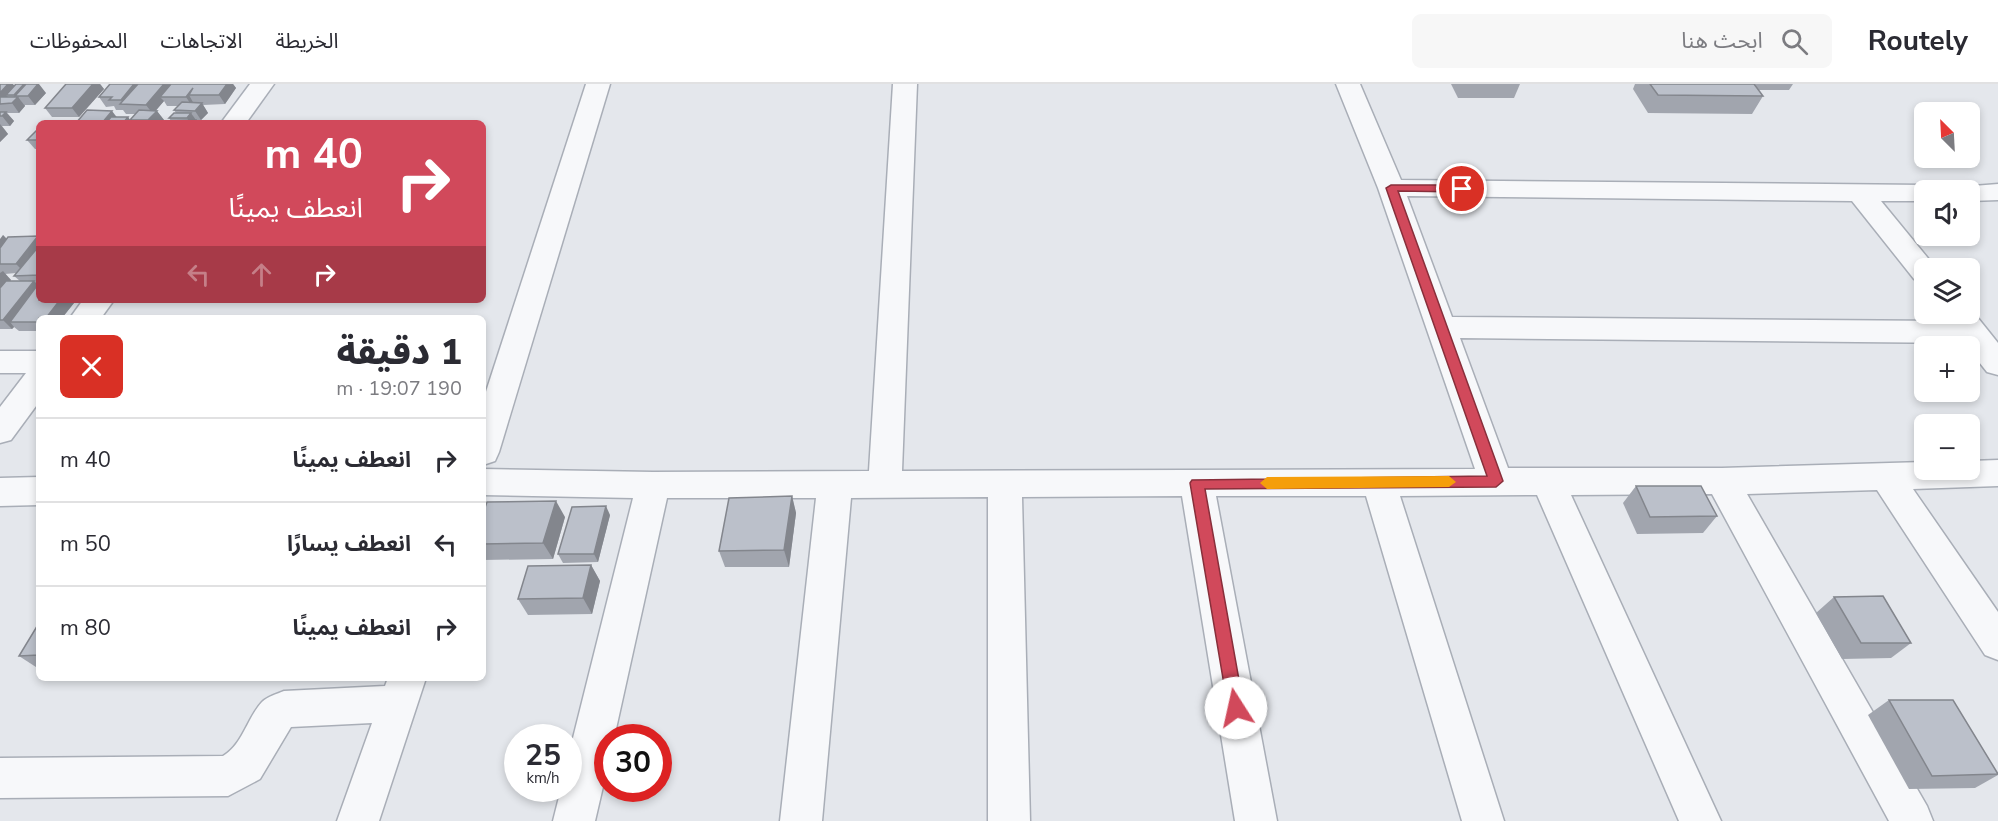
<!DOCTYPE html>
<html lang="ar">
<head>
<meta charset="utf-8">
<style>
  :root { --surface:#fff; --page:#f7f7f7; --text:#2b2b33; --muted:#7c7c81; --line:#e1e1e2 }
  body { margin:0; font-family:"Nunito Sans","Noto Sans Arabic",sans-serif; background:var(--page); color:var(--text); direction:rtl; height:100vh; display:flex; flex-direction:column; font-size:22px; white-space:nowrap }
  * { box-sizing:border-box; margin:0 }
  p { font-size:20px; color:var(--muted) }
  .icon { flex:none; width:33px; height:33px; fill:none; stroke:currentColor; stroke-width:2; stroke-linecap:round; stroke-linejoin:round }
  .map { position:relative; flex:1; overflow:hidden; direction:ltr }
  .panel { position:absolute; left:36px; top:231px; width:450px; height:366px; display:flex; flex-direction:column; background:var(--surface); border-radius:9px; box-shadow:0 3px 9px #0003; direction:rtl }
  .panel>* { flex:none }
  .guide { position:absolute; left:36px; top:36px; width:450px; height:183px; border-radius:9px; box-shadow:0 3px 9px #0003; direction:rtl; background:#d1495b; color:#fff; overflow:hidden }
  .needle { width:39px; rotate:336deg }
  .controls { position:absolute; left:1914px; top:18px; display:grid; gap:12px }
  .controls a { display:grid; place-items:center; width:66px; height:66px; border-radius:9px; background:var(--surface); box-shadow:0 3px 9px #0003; font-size:30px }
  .speed { position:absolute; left:504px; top:640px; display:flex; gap:12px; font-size:30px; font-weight:700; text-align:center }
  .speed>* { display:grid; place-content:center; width:78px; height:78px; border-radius:50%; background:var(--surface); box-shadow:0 3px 9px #0003; line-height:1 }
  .speed small { font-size:15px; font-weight:400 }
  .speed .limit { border:9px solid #d22; background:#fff; color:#111 }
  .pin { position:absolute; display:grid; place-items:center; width:51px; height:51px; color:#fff; margin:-26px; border:3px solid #fff; border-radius:50%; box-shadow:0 2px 6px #0007 }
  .me { position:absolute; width:66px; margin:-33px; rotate:350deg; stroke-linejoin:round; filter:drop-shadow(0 0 4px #0008) }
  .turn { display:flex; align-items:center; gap:21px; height:126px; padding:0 24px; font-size:27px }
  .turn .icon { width:78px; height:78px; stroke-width:2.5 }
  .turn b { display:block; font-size:42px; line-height:51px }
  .lanes { display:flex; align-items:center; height:57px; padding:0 24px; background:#0003; justify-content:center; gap:30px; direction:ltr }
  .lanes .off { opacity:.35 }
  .round { display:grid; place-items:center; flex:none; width:63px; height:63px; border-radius:9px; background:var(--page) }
  .overview { display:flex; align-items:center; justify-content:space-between; height:102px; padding:0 24px }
  h1 { font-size:36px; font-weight:800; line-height:45px }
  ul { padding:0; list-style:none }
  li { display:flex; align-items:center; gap:18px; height:84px; padding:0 24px; border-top:2px solid var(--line) }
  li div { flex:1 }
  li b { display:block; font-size:22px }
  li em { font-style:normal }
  header { display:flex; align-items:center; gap:36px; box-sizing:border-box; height:84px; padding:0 30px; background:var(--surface); border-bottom:2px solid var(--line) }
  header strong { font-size:28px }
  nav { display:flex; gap:33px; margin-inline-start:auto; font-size:21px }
  .search { width:420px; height:54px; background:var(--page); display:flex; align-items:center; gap:15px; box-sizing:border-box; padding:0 21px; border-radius:9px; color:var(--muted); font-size:22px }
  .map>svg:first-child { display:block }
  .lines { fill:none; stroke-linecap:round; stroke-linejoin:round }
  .minor-casing { stroke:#a9aeb7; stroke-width:3 }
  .minor { fill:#f7f8fa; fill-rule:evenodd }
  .wall { fill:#a1a5ae; fill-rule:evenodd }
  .shaded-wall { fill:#83868d }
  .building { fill:#bbc0ca; stroke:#83868d; stroke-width:1.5 }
  .route { fill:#d1495b; stroke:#882f3b; stroke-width:1.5 }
  .slow { fill:#f59e0b }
</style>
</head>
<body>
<header>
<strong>Routely</strong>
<div class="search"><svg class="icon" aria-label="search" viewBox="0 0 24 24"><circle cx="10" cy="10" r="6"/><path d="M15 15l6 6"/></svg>ابحث هنا</div>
<nav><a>الخريطة</a><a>الاتجاهات</a><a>المحفوظات</a></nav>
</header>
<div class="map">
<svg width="1998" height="737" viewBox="0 0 1998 737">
  <rect width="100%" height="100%" fill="#e4e7ec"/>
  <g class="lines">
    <g class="minor-casing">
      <g id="minor">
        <polygon points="250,0 274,0 246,39 221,39"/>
        <polygon points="586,0 610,0 499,368 495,377 483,381 483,317"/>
        <polygon points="893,0 917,0 902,387 1475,385 1378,104 1336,0 1360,0 1401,96 1924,101 1933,103 1936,106 1924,106 1924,117 1881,117 1936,184 1924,184 1924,198 1914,195 1852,117 1407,112 1452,233 1947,237 1944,230 1970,230 1970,224 1998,259 1998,291 1987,288 1964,259 1460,254 1508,384 1722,384 1924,378 1924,386 1970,386 1970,377 1998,376 1998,402 1913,405 1998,528 1998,576 1985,571 1877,406 1747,410 1927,722 1933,737 1889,737 1712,410 1571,411 1721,737 1679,737 1537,411 1400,412 1504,737 1462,737 1366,412 1216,412 1277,737 1235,737 1182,412 1022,413 1030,737 988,737 988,413 851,414 822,737 780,737 816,414 667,414 614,654 608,654 608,681 595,737 553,737 561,705 568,705 568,674 633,414 483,411 483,385 653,388 869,387"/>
        <polygon points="1998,100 1998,116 1970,117 1970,106 1958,106 1961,103"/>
        <polygon points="83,216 114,216 101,234 70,234"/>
        <polygon points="0,267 39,267 39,318 11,356 0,359 0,323 26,289 0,289"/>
        <polygon points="39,393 39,421 0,422 0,394"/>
        <path d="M388,594H426L379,737H337L372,639L291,643L260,695L228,712L0,714V674L223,672C243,660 247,634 262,618C268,612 277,610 284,607L385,602Z"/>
      </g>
    </g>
    <use href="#minor" class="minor"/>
  </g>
  <g class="wall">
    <polygon points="0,0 15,2 46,9 35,21 25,21 25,22 19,29 7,29 14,37 10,42 2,42 8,50 0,58"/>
    <polygon points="66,0 100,0 104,5 79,33 52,33 45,24"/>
    <polygon points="110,0 233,0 236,4 225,20 203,21 208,29 201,36 196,36 198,39 167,39 171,37 169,34 176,29 174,26 178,22 167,22 164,17 156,26 164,36 161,39 76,39 117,33 128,33 130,36 136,30 126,30 123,26 116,26 114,22 106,23 99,13"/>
    <polygon points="1451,0 1520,0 1514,14 1458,14"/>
    <polygon points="1635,0 1793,0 1789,6 1758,6 1763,12 1752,30 1648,29 1633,5"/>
    <polygon points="39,44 39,65 35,65 27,56"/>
    <path d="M3,151L7,155L38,152L39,154V216L74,219L62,234H39V247H19L14,243L12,245H0V180ZM16,189L14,192L20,197H10L11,196L5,190Z"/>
    <polygon points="1636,402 1717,432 1703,449 1637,450 1623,419"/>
    <polygon points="792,412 796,429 789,483 725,483 719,467"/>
    <polygon points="483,429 565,433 553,475 483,476"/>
    <polygon points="610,431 598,478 563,479 558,470"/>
    <polygon points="591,481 600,497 592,530 528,531 518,515"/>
    <polygon points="1834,513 1911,559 1891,574 1842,575 1816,529"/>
    <polygon points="39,539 39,585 19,572"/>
    <polygon points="1889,616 1998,689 1998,691 1975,704 1909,705 1868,631"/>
  </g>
  <g class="shaded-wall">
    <polygon points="8,0 13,0 18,6 24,0 39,0 46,9 35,21 28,12 15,12 14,11 6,11 10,15 0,18 0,9"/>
    <polygon points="93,0 100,0 104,5 79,33 72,24"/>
    <polygon points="134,0 144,0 124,20 121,16"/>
    <polygon points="164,0 172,0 160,13 164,17 153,30 146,21"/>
    <polygon points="227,0 233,0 236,4 225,20 219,11"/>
    <polygon points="193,4 189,11 194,20 192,22 186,13"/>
    <polygon points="18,13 25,22 19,29 12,19"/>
    <polygon points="202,19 208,29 201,36 195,27"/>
    <polygon points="112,27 119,36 116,39 102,39"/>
    <polygon points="157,27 164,36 161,39 150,39 148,36"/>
    <polygon points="6,28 14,37 10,42 2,32"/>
    <polygon points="191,29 198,39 190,39 187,34"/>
    <polygon points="128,33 132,39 123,39"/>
    <polygon points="0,40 8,50 0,58"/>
    <polygon points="3,151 12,161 0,174 0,155"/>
    <polygon points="38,152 39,154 39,171 25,189 16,180"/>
    <polygon points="3,187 11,196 0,208 0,189"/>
    <polygon points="34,197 39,202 10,238 14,243 12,245 3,236"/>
    <polygon points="59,216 71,216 74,219 62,234 46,234"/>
    <polygon points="792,412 796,429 789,483 784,466"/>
    <polygon points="556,417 565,433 553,475 543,459"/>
    <polygon points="606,422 610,431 598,478 594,470"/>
    <polygon points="591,481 600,497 592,530 583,514"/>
  </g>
  <g class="building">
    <polygon points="0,0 8,0 0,9"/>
    <polygon points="16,0 24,0 14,11 6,11"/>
    <polygon points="26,0 38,0 28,12 15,12"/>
    <polygon points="66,0 93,0 72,24 45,24"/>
    <polygon points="110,0 134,0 121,16 109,16 112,13 99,13"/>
    <polygon points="138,0 164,0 146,21 120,20"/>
    <polygon points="171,0 227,0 219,11 189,11 193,4 186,13 160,13"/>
    <polygon points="1650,0 1754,0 1763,12 1658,11"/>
    <polygon points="0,13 18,13 12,19 0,20"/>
    <polygon points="182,18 202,19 195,27 174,26"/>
    <polygon points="87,26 112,27 102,39 76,39"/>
    <polygon points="139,26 157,27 148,36 130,36"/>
    <polygon points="0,28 6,28 2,32 0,32"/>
    <polygon points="174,29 191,29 187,34 169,34"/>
    <polygon points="111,33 128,33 123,39 106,39"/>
    <polygon points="196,36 195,39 167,39 169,37"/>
    <polygon points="45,37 72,38 71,39 44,39"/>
    <polygon points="39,44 39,56 27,56"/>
    <polygon points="38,152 16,180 0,180 0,164 8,153"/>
    <polygon points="39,162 39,184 38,185 39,186 39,191 14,192"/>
    <polygon points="6,197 34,197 3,236 0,236 0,204"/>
    <polygon points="39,199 39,216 60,216 46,234 39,234 39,238 10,238"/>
    <polygon points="1636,402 1701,402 1717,432 1650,433"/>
    <polygon points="792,412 784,466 719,467 729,414"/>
    <polygon points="556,417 543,459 483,460 483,429 487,418"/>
    <polygon points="606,422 594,470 558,470 572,423"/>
    <polygon points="591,481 583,514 518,515 528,482"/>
    <polygon points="1883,512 1911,559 1861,559 1834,513"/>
    <polygon points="39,539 39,571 19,572"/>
    <polygon points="1889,616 1953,616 1998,690 1932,692"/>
  </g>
  <polygon class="route" points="1391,101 1462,101 1467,105 1462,108 1398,107 1503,397 1496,403 1205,405 1244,624 1242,630 1236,632 1230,630 1228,624 1190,399 1192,396 1487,392 1386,104"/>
  <polygon class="slow" points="1449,392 1456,398 1449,403 1267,405 1260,399 1267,393"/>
</svg>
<div class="controls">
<a><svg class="needle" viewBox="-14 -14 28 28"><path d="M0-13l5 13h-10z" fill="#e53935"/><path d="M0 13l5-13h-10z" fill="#7c7c81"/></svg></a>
<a><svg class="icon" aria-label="sound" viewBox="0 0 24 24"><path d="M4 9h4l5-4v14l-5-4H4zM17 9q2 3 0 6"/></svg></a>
<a><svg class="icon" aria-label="layers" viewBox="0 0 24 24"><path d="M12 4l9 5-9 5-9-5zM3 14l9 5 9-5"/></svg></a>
<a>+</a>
<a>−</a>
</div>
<div class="speed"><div>25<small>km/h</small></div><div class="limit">30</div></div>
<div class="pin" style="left:1462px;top:105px;background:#d93025"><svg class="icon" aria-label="arrive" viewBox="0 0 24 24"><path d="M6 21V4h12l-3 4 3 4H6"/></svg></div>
<svg class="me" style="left:1236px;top:624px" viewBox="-20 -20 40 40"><circle r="19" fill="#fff"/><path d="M0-13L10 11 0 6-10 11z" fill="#d1495b"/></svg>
<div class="guide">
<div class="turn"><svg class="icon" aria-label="right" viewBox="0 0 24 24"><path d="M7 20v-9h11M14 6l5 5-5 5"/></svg><div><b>40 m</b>انعطف يمينًا</div></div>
<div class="lanes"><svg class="icon off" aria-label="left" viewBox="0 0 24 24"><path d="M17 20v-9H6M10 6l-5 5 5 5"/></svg><svg class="icon off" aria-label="ahead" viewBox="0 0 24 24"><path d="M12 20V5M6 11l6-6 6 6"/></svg><svg class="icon" aria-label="right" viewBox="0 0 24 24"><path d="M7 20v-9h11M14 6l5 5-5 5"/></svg></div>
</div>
<section class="panel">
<div class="overview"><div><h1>1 دقيقة</h1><p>190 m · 19:07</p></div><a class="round" style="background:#d93025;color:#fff"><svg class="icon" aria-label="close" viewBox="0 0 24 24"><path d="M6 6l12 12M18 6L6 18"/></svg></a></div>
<ul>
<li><svg class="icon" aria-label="right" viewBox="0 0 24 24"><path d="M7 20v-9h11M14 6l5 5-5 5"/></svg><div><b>انعطف يمينًا</b></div><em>40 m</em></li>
<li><svg class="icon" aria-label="left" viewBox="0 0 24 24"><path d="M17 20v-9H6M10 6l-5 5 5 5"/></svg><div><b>انعطف يسارًا</b></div><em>50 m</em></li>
<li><svg class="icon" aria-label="right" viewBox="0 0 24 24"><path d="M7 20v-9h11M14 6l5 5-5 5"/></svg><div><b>انعطف يمينًا</b></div><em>80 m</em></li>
</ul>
</section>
</div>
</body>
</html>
